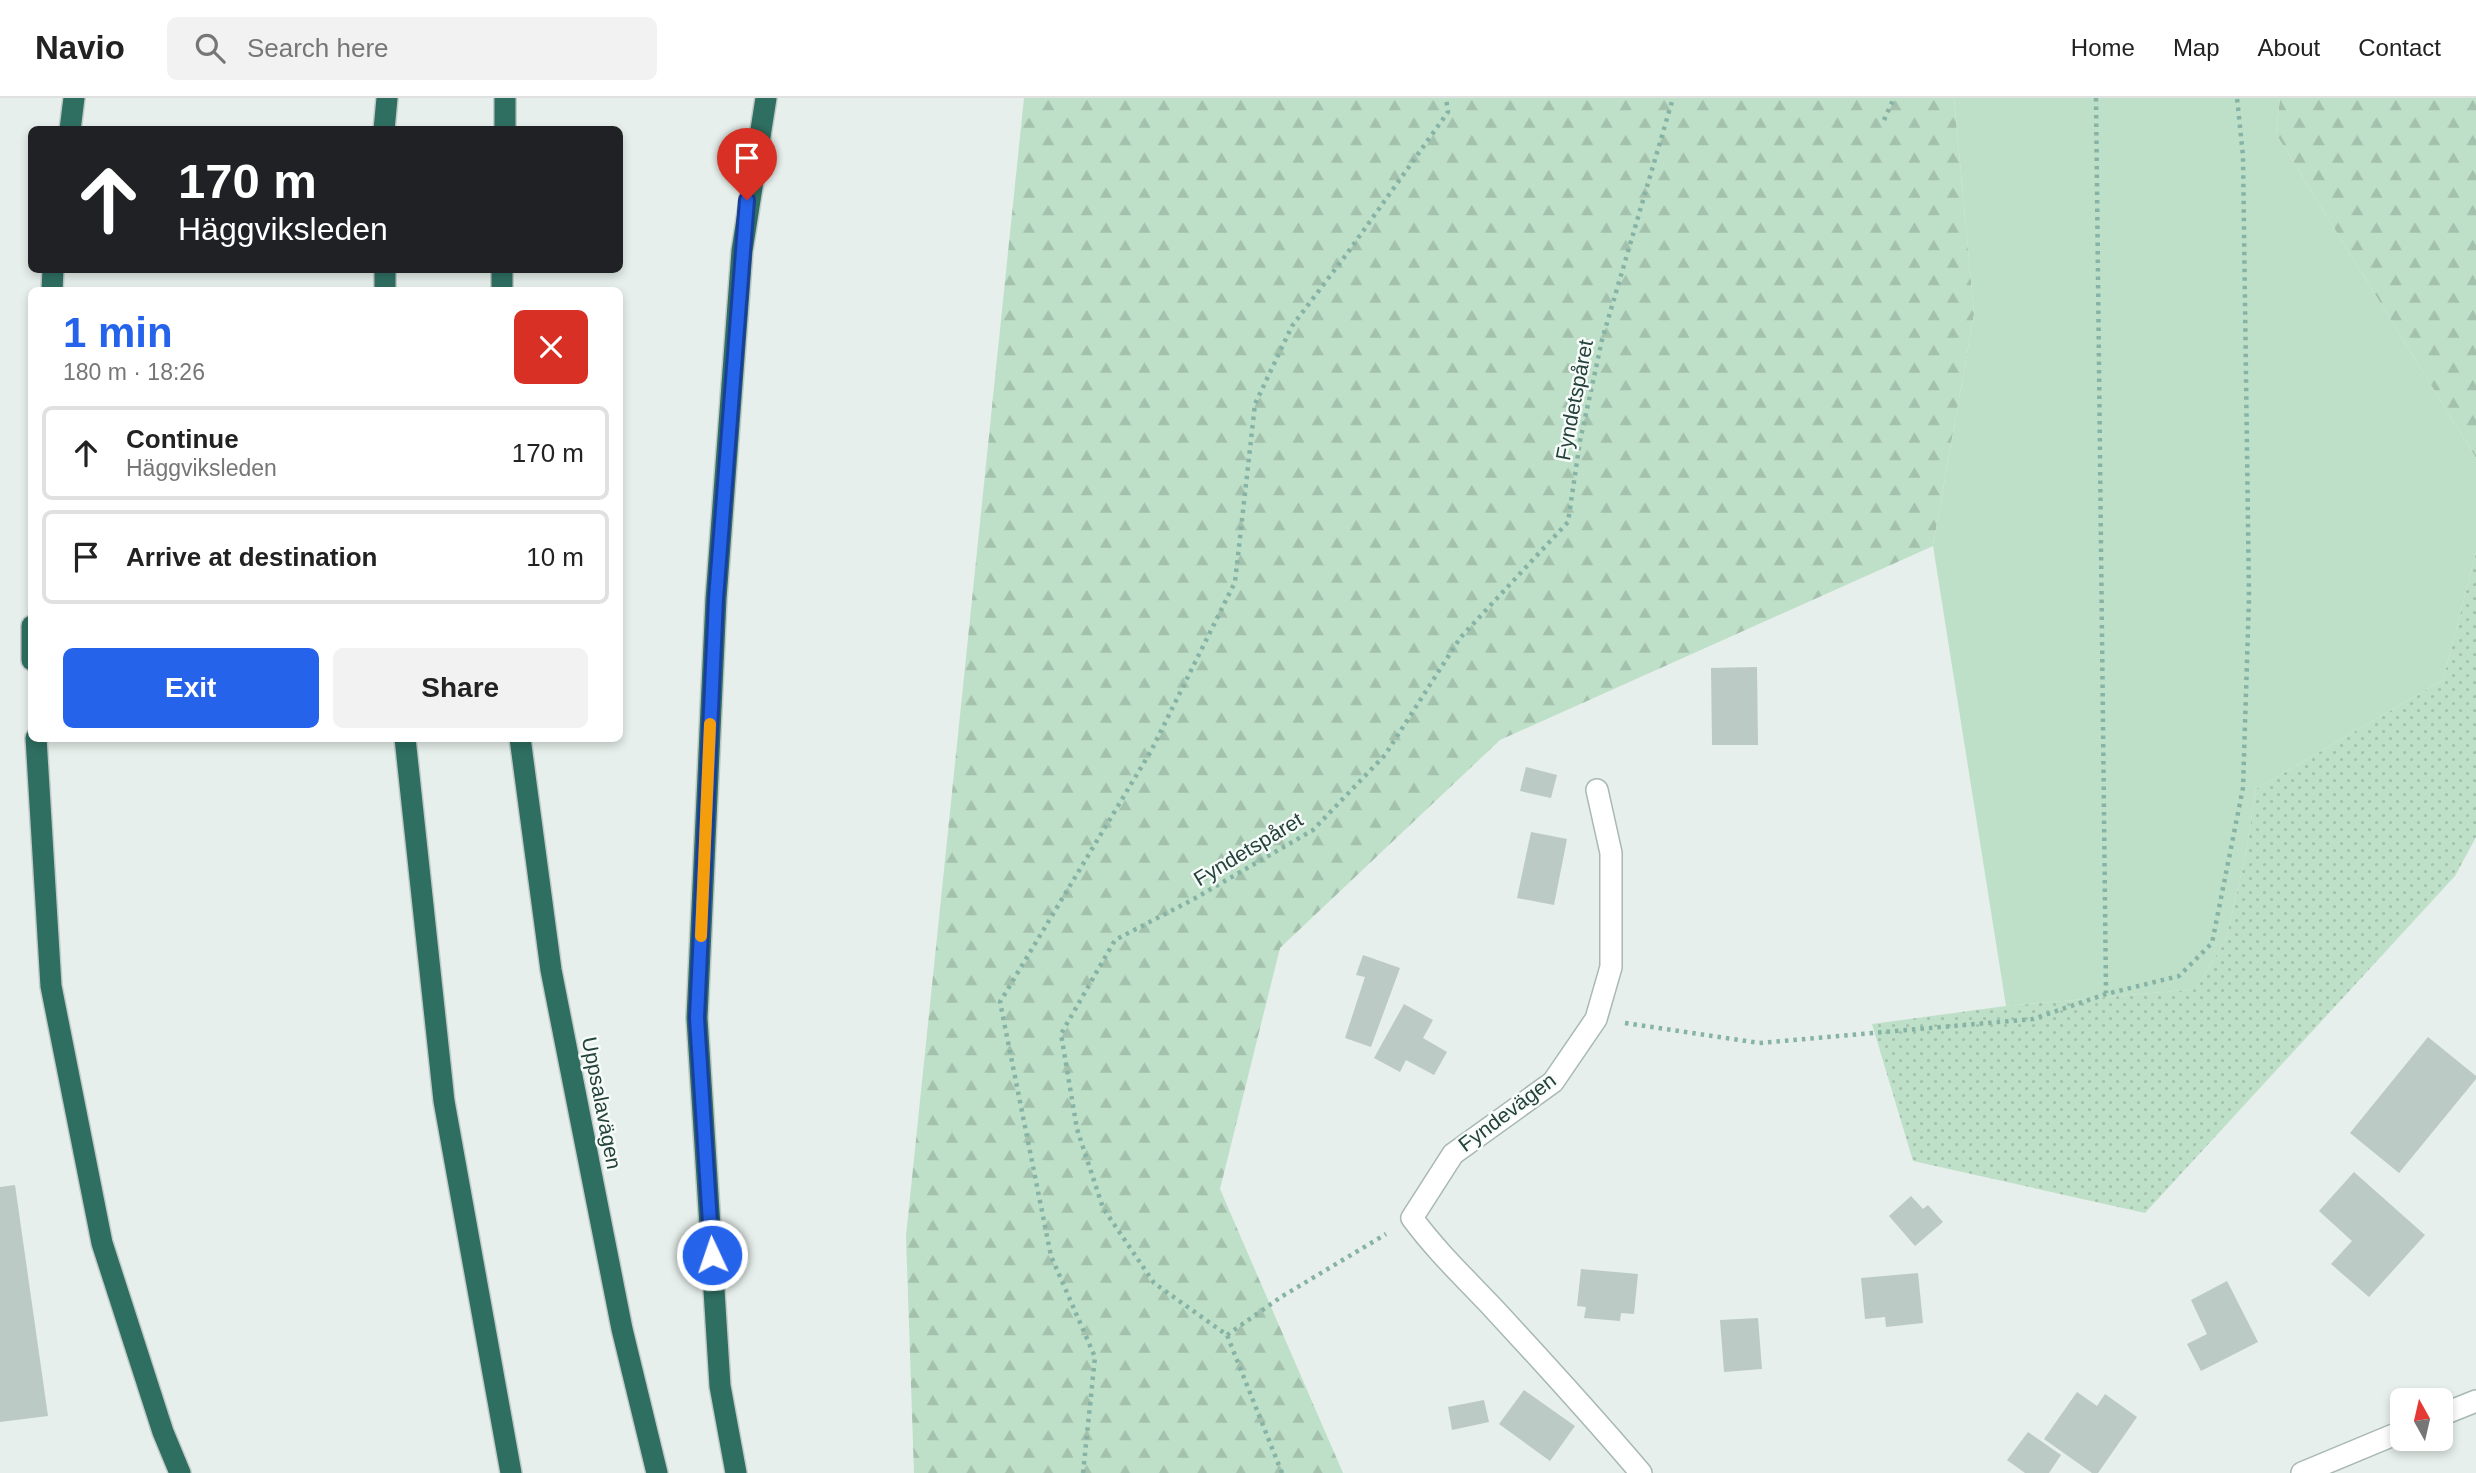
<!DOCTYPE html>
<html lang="en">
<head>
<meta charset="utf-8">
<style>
  :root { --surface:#fff; --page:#f2f2f2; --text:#222; --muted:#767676; --line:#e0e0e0; --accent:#2563eb }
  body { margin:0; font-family:Helvetica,sans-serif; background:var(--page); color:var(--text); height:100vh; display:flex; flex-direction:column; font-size:26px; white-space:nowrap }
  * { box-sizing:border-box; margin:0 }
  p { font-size:23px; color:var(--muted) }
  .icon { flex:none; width:38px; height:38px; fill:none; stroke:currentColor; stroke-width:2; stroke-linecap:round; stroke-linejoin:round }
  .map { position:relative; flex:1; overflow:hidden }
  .drawer { position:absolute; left:28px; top:189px; width:595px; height:455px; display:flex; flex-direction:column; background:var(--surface); border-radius:10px; box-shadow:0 4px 10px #0003 }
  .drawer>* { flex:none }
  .top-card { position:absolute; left:28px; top:28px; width:595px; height:147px; border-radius:10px; box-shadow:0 4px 10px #0003; background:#202124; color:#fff; overflow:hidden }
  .needle { width:46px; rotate:352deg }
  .controls { position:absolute; left:2390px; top:1290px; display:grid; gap:14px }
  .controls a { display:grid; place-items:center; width:63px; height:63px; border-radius:10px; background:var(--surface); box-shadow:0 4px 10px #0003; font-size:35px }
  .pin { position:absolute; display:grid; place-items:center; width:60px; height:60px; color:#fff; margin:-72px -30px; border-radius:50% 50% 50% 0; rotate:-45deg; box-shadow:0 0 7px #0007 }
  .pin .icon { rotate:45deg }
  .me { position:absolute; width:77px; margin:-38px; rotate:357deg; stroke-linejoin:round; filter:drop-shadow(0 0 5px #0008) }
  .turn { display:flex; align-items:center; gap:24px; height:147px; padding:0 35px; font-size:32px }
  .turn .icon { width:91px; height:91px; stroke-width:2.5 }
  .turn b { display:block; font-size:49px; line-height:60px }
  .round { display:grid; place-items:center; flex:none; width:74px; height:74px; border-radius:10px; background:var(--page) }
  .summary { display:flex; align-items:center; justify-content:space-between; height:119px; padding:0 35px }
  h1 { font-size:42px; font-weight:700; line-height:52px; color:var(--accent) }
  .button { display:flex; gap:14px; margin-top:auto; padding:14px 35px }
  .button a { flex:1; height:80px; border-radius:10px; background:var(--accent); color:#fff; font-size:28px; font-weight:700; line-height:80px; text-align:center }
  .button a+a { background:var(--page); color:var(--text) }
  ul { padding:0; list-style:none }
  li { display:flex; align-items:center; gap:21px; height:94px; margin:0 14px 10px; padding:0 21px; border:4px solid var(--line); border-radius:10px }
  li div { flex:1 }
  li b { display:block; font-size:26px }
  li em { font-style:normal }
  header { display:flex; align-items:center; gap:42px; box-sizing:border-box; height:98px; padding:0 35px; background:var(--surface); border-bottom:2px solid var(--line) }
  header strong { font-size:33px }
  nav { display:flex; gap:38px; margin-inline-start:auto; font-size:24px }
  .search { width:490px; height:63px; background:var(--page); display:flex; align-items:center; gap:18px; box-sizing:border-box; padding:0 24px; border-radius:10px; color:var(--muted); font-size:26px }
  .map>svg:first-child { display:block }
  .grass { fill:url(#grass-dots) }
  .forest { fill:url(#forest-firs) }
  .garden { fill:#bfe0c8 }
  .building { fill:#bbcac4 }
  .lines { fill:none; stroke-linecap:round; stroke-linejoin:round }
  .minor-casing { stroke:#a8b8b2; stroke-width:24 }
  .motorway-casing { stroke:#c2cac8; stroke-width:24 }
  .path { stroke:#86b3a5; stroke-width:4.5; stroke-dasharray:3.5 5; stroke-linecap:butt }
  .minor { stroke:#fff; stroke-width:21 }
  .motorway { stroke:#2f6f62; stroke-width:21 }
  .route-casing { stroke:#184099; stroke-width:18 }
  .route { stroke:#2563eb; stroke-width:12 }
  .slow { stroke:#f59e0b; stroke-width:12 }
  .labels { text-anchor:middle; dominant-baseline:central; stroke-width:5; stroke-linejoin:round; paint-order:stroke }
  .street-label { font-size:21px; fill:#24423a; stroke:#f7fbf9 }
</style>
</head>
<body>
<header>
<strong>Navio</strong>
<div class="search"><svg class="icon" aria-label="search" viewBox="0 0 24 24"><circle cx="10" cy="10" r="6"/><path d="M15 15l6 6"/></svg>Search here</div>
<nav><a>Home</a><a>Map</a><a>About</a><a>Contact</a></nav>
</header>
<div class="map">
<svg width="2476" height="1375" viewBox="0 0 2476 1375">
  <defs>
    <pattern id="grass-dots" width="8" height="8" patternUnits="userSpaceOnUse" patternTransform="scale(1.75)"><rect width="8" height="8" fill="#bfe0c8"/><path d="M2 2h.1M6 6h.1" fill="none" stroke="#a4c1ad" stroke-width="1.8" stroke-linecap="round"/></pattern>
    <pattern id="forest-firs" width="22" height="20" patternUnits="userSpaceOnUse" patternTransform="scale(1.75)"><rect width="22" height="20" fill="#bfe0c8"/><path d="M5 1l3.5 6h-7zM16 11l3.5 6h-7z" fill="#a4c1ad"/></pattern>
  </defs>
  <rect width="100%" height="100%" fill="#e6efeb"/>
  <polygon class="grass" points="2476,454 2476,739 2455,778 2145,1115 1913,1063 1872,926 2006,908 2196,891 2226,841 2245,760 2256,691 2443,582"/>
  <g class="forest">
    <polygon points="1024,0 1954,0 1974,216 1933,448 1500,642 1280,850 1220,1091 1343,1375 914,1375 906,1138"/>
    <polygon points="2280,0 2476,0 2476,360 2276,36"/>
  </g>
  <polygon class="garden" points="1954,0 2280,0 2276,36 2476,360 2476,454 2443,582 2256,691 2245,760 2226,841 2196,891 2006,908 1933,448 1974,216"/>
  <g class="building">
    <polygon points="1757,569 1758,647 1712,647 1711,570"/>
    <polygon points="1526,669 1557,677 1551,700 1520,693"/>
    <polygon points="1531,734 1567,741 1554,807 1517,800"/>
    <polygon points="1363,857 1400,870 1371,949 1345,940 1365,879 1356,877"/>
    <polygon points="1404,906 1433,922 1423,940 1447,954 1434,977 1406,962 1400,974 1374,960"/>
    <polygon points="2428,939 2476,978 2476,981 2399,1075 2350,1035"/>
    <polygon points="2354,1074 2425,1137 2369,1199 2331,1166 2352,1143 2319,1113"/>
    <polygon points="15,1087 48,1318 0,1324 0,1089"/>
    <polygon points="1911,1098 1923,1111 1928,1107 1943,1124 1915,1148 1889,1118"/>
    <polygon points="1581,1171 1638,1176 1634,1216 1621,1215 1620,1223 1584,1220 1586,1209 1577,1208"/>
    <polygon points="1918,1175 1923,1225 1886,1229 1885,1219 1865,1221 1861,1180"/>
    <polygon points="2227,1183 2258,1244 2201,1273 2187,1246 2207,1236 2191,1202"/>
    <polygon points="1758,1220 1762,1271 1724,1274 1720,1222"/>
    <polygon points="1524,1292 1575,1328 1550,1363 1499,1326"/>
    <polygon points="2077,1294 2097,1308 2105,1296 2137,1319 2098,1375 2092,1375 2044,1341"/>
    <polygon points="1484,1302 1489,1324 1452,1332 1448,1309"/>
    <polygon points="2028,1334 2061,1357 2049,1375 2025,1375 2007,1362"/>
  </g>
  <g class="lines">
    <g class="minor-casing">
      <g id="minor">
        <path d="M1597,692L1611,755V869L1596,921L1553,984L1453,1056L1412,1120C1438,1155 1465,1180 1494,1211C1544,1265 1593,1319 1641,1375"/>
        <polyline points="2441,1317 2476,1303"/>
        <polyline points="2302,1375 2403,1333"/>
      </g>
    </g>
    <g class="motorway-casing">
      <g id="motorway">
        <polyline points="70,32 74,0"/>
        <polyline points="384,32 387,0"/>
        <polyline points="505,32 505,0"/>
        <polyline points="385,172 385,192"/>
        <polyline points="52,192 53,172"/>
        <polyline points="502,192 502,172"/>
        <polyline points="32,528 32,562"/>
        <polyline points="36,640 51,888 102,1145 163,1334 180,1375"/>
        <polyline points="405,640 444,1003 511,1375"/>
        <polyline points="520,640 551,872 622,1231 657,1375"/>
        <polyline points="736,1375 720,1288 697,920 716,501 742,153 766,0"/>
      </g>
    </g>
    <g class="path">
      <polyline points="2096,0 2106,895"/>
      <polyline points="1884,22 1894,0"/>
      <polyline points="1625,925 1759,945 2033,921 2106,896 2179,878 2212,845 2243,690 2249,500 2243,58 2237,0"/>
      <polyline points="1227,1237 1281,1199 1386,1136"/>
      <polyline points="1083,1375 1095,1259 1051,1158 1000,904 1151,653 1235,484 1255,306 1292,228 1346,157 1448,14 1446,0"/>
      <polyline points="1282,1375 1227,1237 1154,1185 1103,1110 1077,1031 1061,936 1115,842 1192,802 1313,732 1385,657 1460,540 1568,424 1580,343 1602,242 1673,0"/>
    </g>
    <use href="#minor" class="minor"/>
    <use href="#motorway" class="motorway"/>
  </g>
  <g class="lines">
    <g class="route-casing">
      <polyline id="route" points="712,1157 697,920 716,501 747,102"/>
    </g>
    <use href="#route" class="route"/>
    <polyline class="slow" points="701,838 710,626"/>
  </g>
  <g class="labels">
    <g class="street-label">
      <text transform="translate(1574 302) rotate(-79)">Fyndetspåret</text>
      <text transform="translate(1248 751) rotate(-31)">Fyndetspåret</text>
      <text transform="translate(602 1005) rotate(79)">Uppsalavägen</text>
      <text transform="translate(1507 1014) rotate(-37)">Fyndevägen</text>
    </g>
  </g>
</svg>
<div class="controls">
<a><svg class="needle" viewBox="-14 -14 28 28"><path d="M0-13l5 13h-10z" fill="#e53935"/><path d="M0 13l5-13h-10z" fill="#767676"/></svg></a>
</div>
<div class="pin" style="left:747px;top:102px;background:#d93025"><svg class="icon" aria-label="arrive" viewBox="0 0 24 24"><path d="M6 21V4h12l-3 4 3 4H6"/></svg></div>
<svg class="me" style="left:712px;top:1157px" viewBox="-20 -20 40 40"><circle r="17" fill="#2563eb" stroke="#fff" stroke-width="3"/><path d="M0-11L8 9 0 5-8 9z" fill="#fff"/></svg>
<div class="top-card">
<div class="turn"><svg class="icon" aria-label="ahead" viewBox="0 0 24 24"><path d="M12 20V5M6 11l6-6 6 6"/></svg><div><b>170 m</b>Häggviksleden</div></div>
</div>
<section class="drawer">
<div class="summary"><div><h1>1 min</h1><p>180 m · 18:26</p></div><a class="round" style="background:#d93025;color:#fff"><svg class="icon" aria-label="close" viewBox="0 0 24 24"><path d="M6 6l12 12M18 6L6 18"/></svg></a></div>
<ul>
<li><svg class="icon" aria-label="ahead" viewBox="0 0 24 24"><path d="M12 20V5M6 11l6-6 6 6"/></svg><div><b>Continue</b><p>Häggviksleden</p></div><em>170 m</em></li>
<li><svg class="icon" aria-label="arrive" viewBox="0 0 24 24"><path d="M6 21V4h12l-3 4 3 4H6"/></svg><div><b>Arrive at destination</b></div><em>10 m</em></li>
</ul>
<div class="button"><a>Exit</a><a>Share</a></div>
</section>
</div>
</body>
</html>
